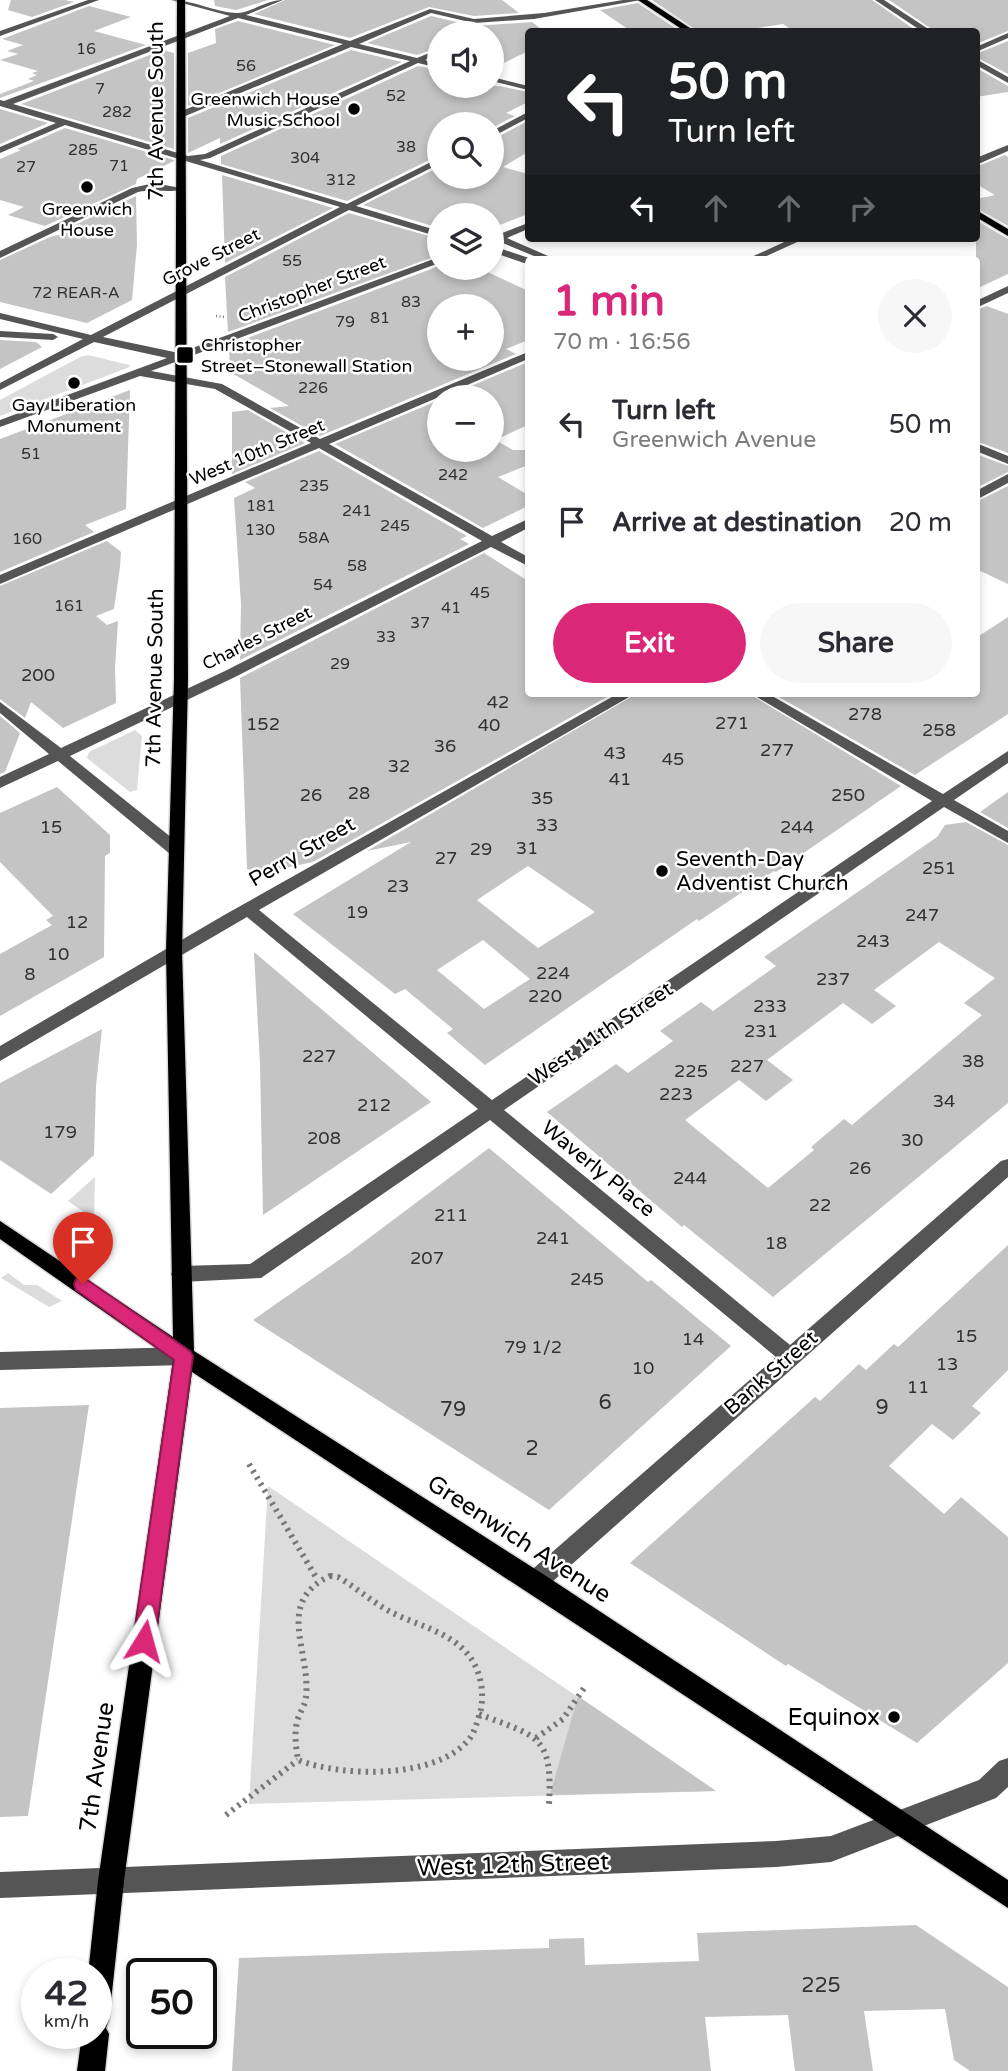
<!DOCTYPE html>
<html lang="en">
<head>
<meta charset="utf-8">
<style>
  :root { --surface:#fff; --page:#f7f7f7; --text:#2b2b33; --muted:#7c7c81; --accent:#db2777 }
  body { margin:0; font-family:"Varela Round",sans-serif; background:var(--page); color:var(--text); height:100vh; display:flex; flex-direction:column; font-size:26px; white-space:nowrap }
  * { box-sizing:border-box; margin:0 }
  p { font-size:23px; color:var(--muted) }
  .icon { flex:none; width:38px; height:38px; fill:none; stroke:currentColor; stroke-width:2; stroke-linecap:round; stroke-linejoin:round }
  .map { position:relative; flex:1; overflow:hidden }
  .sheet { position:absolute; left:525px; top:256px; width:455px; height:441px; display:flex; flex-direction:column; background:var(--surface); border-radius:7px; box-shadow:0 4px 10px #0003 }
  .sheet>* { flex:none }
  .banner { position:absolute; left:525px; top:28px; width:455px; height:214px; border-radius:7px; box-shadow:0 4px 10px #0003; background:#202124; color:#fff; overflow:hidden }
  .tools { position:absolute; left:427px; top:21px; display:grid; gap:14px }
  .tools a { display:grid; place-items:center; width:77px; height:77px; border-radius:50%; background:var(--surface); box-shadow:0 4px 10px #0003; font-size:35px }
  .speed { position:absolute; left:21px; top:1958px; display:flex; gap:14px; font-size:35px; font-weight:700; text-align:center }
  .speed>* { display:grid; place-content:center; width:91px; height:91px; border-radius:50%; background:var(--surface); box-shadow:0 4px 10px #0003; line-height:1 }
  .speed small { font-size:18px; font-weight:400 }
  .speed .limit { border:4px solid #111; border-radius:10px; background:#fff; color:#111 }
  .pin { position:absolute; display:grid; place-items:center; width:60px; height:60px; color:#fff; margin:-72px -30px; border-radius:50% 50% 50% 0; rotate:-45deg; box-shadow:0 0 7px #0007 }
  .pin .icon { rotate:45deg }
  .me { position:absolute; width:77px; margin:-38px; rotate:8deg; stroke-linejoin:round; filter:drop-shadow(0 0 5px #0008) }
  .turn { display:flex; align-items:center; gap:24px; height:147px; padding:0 28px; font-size:32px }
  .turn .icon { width:91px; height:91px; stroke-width:2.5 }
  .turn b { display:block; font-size:49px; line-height:60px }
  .lanes { display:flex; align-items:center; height:66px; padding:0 28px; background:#0003; justify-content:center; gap:35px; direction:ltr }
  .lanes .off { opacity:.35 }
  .round { display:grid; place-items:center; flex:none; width:74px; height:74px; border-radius:37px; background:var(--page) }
  .summary { display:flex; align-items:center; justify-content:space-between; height:119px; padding:0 28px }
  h1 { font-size:42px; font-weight:700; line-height:52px; color:var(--accent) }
  .cta { display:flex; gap:14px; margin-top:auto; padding:14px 28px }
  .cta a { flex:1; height:80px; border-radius:42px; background:var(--accent); color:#fff; font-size:28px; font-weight:700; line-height:80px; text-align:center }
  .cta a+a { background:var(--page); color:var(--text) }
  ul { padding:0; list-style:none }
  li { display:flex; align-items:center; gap:21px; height:98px; padding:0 28px }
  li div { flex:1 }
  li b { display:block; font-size:26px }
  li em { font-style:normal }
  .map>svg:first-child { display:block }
  .green { fill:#dcdcdc }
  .building { fill:#c4c4c4; fill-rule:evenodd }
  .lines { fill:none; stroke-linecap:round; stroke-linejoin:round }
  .major-casing { stroke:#dbdbdb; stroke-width:3 }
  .path-far1 { stroke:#777; stroke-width:2.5; stroke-dasharray:1 2.5; stroke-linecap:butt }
  .path { stroke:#777; stroke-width:6; stroke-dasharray:2.5 5; stroke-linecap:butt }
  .minor { fill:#555; fill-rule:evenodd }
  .major { fill:#000; fill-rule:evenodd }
  .route { fill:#db2777; stroke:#8e194d; stroke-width:2 }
  .poi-dot { fill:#000; stroke:#fff; stroke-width:2.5 }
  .labels { text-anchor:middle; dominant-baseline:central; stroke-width:5; stroke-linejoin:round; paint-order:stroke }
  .far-number-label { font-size:16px; fill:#313131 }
  .far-poi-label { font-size:18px; fill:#000; stroke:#fff }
  .far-street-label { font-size:18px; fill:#000; stroke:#fff }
  .number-label { font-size:18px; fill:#313131 }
  .street-label { font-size:21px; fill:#000; stroke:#fff }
  .poi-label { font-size:21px; fill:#000; stroke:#fff; text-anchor:start }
  .near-number-label { font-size:21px; fill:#313131 }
  .near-street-label { font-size:24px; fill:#000; stroke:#fff }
  .near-poi-label { font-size:24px; fill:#000; stroke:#fff; text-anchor:end }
</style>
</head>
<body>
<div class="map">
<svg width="1008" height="2071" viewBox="0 0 1008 2071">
  <rect width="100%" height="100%" fill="#fff"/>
  <g class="green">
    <polygon points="88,355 129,365 130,367 0,416 0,400 80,357"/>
    <polygon points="135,730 142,736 137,790 130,792 87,758 89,752"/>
    <polygon points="95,1177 94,1219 68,1201"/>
    <polygon points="8,1273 24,1285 37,1285 62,1301 49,1307 1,1278"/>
    <polygon points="268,1486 716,1791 249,1804"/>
  </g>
  <g class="building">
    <polygon points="11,0 65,0 74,2 32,17 8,10"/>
    <polygon points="214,0 268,0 236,10 215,6"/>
    <polygon points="285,0 502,0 519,13 474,16 429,7 350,38 254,14"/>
    <polygon points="652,0 872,0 918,32 795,32 783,24 733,32 699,32"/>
    <polygon points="889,0 1008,0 1008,31 976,44 976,32 936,32"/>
    <polygon points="638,3 681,32 632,32 600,10"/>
    <polygon points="89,6 131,17 94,31 146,45 0,98 0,94 34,81 28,79 37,75 32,73 38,71 0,60 18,54 7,51 23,45 2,39"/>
    <polygon points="431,16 474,26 532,22 545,32 528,32 528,51 492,69 492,33 439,33 439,47 417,55 367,43"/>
    <polygon points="238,21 335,45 188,106 188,53 216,43 215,29"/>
    <polygon points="1008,41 1008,74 976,57 976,54"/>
    <polygon points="163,50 174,53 174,149 21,104"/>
    <polygon points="351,50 402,62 220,144 220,138 188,153 188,118"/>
    <polygon points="418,66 439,70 439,86 500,86 528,92 528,102 506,113 515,116 492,128 492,124 439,124 439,155 347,201 221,164 221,156"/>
    <polygon points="976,68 1008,86 1008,92 976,97"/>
    <polygon points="0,109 48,123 0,144"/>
    <polygon points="528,121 528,152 503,167 528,174 528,214 492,228 492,215 439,215 439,228 363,205 439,167 439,177 492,177 492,140"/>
    <polygon points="65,128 174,160 174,161 137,179 136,184 45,226 8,215 24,207 0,200 0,159 21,150 17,149"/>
    <polygon points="1005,155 1008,157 1008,226 976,208 976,199 995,195 976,184 976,167"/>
    <polygon points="222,175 333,208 225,263"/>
    <polygon points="136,196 137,245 132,300 87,323 0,302 0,260 50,237 66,233 62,231"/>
    <polygon points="349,213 439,239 439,255 228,332 225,277"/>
    <polygon points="976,220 1008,239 1008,274 976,289"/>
    <path d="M439,266L479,268L528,291V340L506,349L516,354L320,436L270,408L289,406L230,372L229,345ZM439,306H492V359H439Z"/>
    <polygon points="987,306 1008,314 1008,453 976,441 976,310"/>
    <polygon points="0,340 36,342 42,347 0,369"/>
    <polygon points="528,362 528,425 495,440 513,450 528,450 528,465 498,477 528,495 528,506 483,528 335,444 439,400 439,450 492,450 492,397 445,397"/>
    <polygon points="130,390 126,509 85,525 94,532 0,572 0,439"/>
    <polygon points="248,410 305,443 232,474 232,412"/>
    <polygon points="319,451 467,536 460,539 469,544 240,660 241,604 234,498 255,488 245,482"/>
    <polygon points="976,454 1008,466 1008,472 976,488"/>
    <polygon points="1008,486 1008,584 976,569 976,502"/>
    <polygon points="107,541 121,552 120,567 114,609 96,616 107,625 118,621 115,668 116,703 63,728 31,702 25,718 0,699 0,586"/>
    <polygon points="484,553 528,581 528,693 614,693 313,862 262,873 247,869 240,678"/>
    <polygon points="1008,617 1008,714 915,775 772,693 976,693 976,638"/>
    <path d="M638,693H748L901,786L776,872L774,871L699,921L697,919L485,1065L447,1033L453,1029L405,989L395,994L293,914L411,842L367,851ZM528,866L595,912L538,948L477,900ZM483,940L530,979L484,1009L437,970Z"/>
    <polygon points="0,716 20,733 5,772 0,774"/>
    <polygon points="57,787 110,835 110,853 105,856 104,957 0,1016 0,954 52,925 46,920 53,916 0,862 0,813"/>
    <polygon points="1008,792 1008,828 980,812"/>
    <path d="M966,822L1008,845V1103L773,1297L684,1225L682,1227L547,1112L616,1064L628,1073L673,1041L660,1031L701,1002L713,1011L776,966L764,957L937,837L945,825ZM939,942L995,978L964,1003L982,1015L852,1125L844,1119L811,1147L814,1150L768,1188L685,1120L739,1080L766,1101L793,1080L767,1060L843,1003L872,1024L896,1006L874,990Z"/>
    <polygon points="254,952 431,1102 263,1215 260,1064"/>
    <polygon points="102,1029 96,1086 94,1155 51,1194 0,1160 0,1083"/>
    <polygon points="489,1148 648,1282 651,1280 731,1346 549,1510 253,1320 349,1253"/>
    <polygon points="1008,1245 1008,1370 972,1406 981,1413 953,1440 932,1424 889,1466 944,1514 961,1497 1008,1537 1008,1663 917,1743 788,1664 786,1666 630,1563 815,1397 820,1401 859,1364 866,1370 894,1344 898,1347"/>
    <polygon points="89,1405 28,1816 0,1817 0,1408"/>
    <polygon points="578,1696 716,1791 550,1795"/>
    <polygon points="916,1925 1008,1987 1008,2071 970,2071 954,2060 945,2009 864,2011 873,2071 795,2071 788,2015 705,2017 711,2071 232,2071 239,1958 549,1948 549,1939 584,1938 585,1965 699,1961 697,1933"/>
  </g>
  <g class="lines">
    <g class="major-casing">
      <g id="major">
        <polygon points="177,0 185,0 188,679 182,951 194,1351 543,1574 1008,1880 1008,1908 192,1372 124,1881 109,2020 106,2028 109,2034 105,2071 77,2071 82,2034 96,2034 96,1974 88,1974 98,1881 173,1360 0,1239 0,1221 173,1337 166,951 174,679"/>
        <polygon points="638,0 647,0 696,32 686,32"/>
        <polygon points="976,210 1008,229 1008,236 976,217"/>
      </g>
    </g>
    <polyline class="path-far1" points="216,316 225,317"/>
    <g class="path">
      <polyline points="249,1464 317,1579"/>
      <path d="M330,1576L338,1577C355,1587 370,1600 387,1610C414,1625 451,1631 470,1657C481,1672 485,1695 480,1713C477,1722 475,1731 470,1738C438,1780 341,1777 298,1760C296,1748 294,1734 297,1722C299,1713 305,1706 306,1697C311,1651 274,1602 330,1576Z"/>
      <path d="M479,1714C537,1737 553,1734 549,1804"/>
      <polyline points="536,1738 563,1719 584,1688"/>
      <polyline points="226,1815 298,1760"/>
    </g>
    <g class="minor">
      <polygon points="88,0 99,0 0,36 0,31"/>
      <path d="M171,0C194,0 214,12 236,13C251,13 266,0 283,0L246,15L350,41L430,9L474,19L544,13L623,0H641L534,19L474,23L431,13L359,44L417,58L439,49V54L425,60L439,64V68L418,63L210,158L200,160L347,204L439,158V164L356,206L439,231V237L349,210L103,337L179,353L439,257V263L151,371L222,384L320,439L528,352V359L329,444L492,536L528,519V528L501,542L528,557V566L491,547L235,677L70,756L182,846L184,850L176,855L170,854L58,761L0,788V777L49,754L0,713V702L61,748L225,671L482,541L319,448L0,584V575L311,443L215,389L140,376L0,427V420L167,358L94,342L0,390V383L83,339L0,319V313L91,335L340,207L65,125L0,153V147L56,123L0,106V100L4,101L230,16ZM238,18L343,44L177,113V117H183L351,47L410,61L205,154L188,156L13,104Z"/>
      <polygon points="875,0 884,0 933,32 923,32"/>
      <polygon points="1008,33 1008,38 976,52 976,47"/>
      <polygon points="976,59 1008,77 1008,83 976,65"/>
      <polygon points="492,77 528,86 528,90 492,81"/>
      <polygon points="528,112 528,118 492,137 492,131"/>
      <polygon points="1008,145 1008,151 976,165 976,158"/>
      <path d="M154,183L186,189C177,193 152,189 138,192L0,258V251L132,188Z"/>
      <polygon points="528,223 528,229 507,238 555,259 541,259 498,241 492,241 492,237"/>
      <polygon points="793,238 806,238 760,259 747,259"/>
      <polygon points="492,246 496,247 532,259 528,259 528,264 524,263 492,252"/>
      <polygon points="1008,286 1008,293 976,308 976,301"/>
      <polygon points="0,331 53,334 58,337 53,340 0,337"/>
      <polygon points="976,443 1008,456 1008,464 976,451"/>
      <polygon points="1008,474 1008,483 976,500 976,491"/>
      <polygon points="619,693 636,693 259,910 492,1100 932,801 750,693 767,693 943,794 1008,751 1008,763 954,800 1008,831 1008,843 944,807 504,1110 790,1345 1001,1161 1008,1159 1008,1177 543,1590 535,1593 527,1590 524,1582 527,1574 776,1357 490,1120 261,1278 181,1282 174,1280 171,1274 174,1268 181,1266 250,1264 478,1109 247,917 0,1061 0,1046 226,914"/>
      <polygon points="184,1347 191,1350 194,1356 191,1362 184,1365 0,1370 0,1352"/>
      <polygon points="1008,1758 1008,1787 996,1798 831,1862 776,1867 0,1898 0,1872 776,1841 831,1836 979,1780 999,1761"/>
    </g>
    <use href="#major" class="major"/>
  </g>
  <polygon class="route" points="83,1277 190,1351 193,1356 155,1641 152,1649 144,1652 137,1649 133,1641 174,1360 76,1290 74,1284 76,1279"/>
  <g class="poi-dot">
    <circle cx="354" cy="109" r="7"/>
    <circle cx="87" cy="187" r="7"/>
    <rect x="176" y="346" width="18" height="18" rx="3.5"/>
    <circle cx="74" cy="383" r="7"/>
    <circle cx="662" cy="871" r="7"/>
    <circle cx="894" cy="1717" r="7"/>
  </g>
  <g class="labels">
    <g class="far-number-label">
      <text x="86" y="49">16</text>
      <text x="246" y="66">56</text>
      <text x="100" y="89">7</text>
      <text x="396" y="96">52</text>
      <text x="117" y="112">282</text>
      <text x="406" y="147">38</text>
      <text x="83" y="150">285</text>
      <text x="305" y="158">304</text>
      <text x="119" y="166">71</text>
      <text x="26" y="167">27</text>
      <text x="341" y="180">312</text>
      <text x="292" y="261">55</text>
      <text x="76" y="293">72 REAR-A</text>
      <text x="411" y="302">83</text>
      <text x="380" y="318">81</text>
      <text x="345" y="322">79</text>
      <text x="313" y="388">226</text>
      <text x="31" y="454">51</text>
      <text x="453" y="475">242</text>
      <text x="314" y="486">235</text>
      <text x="261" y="506">181</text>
      <text x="357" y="511">241</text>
      <text x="395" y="526">245</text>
      <text x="260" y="530">130</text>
      <text x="314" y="538">58A</text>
      <text x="27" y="539">160</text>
      <text x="357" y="566">58</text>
      <text x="323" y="585">54</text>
      <text x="480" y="593">45</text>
      <text x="69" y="606">161</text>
      <text x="451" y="608">41</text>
      <text x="420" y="623">37</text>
      <text x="386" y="637">33</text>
      <text x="340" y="664">29</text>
    </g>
    <g class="far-poi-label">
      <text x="340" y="99" text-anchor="end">Greenwich House<tspan x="340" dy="21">Music School</tspan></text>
      <text x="87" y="209">Greenwich<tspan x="87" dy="21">House</tspan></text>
      <text x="201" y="345" text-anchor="start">Christopher<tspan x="201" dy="21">Street–Stonewall Station</tspan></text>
      <text x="74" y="405">Gay Liberation<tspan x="74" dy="21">Monument</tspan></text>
    </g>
    <g class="far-street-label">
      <text transform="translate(211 257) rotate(-27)">Grove Street</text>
      <text transform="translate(312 289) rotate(-21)">Christopher Street</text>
      <text transform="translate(257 452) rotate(-23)">West 10th Street</text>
      <text transform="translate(257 638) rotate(-27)">Charles Street</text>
    </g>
    <g class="number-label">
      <text x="38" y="675">200</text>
      <text x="498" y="702">42</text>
      <text x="865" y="714">278</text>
      <text x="732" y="723">271</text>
      <text x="263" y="724">152</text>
      <text x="489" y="725">40</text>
      <text x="939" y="730">258</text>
      <text x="445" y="746">36</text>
      <text x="777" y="750">277</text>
      <text x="615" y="753">43</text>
      <text x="673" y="759">45</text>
      <text x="399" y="766">32</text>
      <text x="620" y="779">41</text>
      <text x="359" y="793">28</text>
      <text x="311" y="795">26</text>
      <text x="848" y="795">250</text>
      <text x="542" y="798">35</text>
      <text x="547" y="825">33</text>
      <text x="51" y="827">15</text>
      <text x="797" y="827">244</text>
      <text x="527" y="848">31</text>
      <text x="481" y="849">29</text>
      <text x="446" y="858">27</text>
      <text x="939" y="868">251</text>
      <text x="398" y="886">23</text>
      <text x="357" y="912">19</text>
      <text x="922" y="915">247</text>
      <text x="77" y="922">12</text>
      <text x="873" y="941">243</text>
      <text x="58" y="954">10</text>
      <text x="553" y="973">224</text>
      <text x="30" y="974">8</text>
      <text x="833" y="979">237</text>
      <text x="545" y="996">220</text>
      <text x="770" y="1006">233</text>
      <text x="761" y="1031">231</text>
      <text x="319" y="1056">227</text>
      <text x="973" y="1061">38</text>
      <text x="747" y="1066">227</text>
      <text x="691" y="1071">225</text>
      <text x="676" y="1094">223</text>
      <text x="944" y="1101">34</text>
      <text x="374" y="1105">212</text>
      <text x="60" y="1132">179</text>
      <text x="324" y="1138">208</text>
      <text x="912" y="1140">30</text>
      <text x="860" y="1168">26</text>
      <text x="690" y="1178">244</text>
      <text x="820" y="1205">22</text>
      <text x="451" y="1215">211</text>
      <text x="553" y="1238">241</text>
      <text x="776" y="1243">18</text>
      <text x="427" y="1258">207</text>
      <text x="587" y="1279">245</text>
      <text x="966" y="1336">15</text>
      <text x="693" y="1339">14</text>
      <text x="533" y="1347">79 1/2</text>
      <text x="947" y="1364">13</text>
      <text x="643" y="1368">10</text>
      <text x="918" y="1387">11</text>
    </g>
    <g class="street-label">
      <text transform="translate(156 111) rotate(-90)">7th Avenue South</text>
      <text transform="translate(155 678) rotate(-89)">7th Avenue South</text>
      <text transform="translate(302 852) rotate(-30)">Perry Street</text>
      <text transform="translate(601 1034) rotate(-34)">West 11th Street</text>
      <text transform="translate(598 1169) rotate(39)">Waverly Place</text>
      <text transform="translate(771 1373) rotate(-41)">Bank Street</text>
    </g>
    <g class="poi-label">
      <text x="676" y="859">Seventh-Day<tspan x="676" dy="24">Adventist Church</tspan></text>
    </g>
    <g class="near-number-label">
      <text x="605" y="1402">6</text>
      <text x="882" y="1407">9</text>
      <text x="453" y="1409">79</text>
      <text x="532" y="1448">2</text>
      <text x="821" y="1985">225</text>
    </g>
    <g class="near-street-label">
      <text transform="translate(519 1539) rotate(33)">Greenwich Avenue</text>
      <text transform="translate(97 1767) rotate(-82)">7th Avenue</text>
      <text transform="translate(513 1865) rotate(-2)">West 12th Street</text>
    </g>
    <g class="near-poi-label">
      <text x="880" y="1717">Equinox</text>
    </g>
  </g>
</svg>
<div class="tools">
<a><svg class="icon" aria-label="sound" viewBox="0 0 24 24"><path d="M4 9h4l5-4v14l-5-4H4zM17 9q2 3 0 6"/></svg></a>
<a><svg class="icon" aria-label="search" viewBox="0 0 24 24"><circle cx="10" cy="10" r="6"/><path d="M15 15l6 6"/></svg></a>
<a><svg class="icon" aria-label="layers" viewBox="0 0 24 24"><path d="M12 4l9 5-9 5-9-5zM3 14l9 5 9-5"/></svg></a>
<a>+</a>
<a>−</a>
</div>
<div class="speed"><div>42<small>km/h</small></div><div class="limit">50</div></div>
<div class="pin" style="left:83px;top:1284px;background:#d93025"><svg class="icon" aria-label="arrive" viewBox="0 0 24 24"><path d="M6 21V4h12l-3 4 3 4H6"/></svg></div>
<svg class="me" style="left:144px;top:1641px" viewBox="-20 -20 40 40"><path d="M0-17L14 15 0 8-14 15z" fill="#db2777" stroke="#fff" stroke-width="4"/></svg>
<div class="banner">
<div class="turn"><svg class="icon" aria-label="left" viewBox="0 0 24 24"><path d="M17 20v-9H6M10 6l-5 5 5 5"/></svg><div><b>50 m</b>Turn left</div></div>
<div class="lanes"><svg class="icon" aria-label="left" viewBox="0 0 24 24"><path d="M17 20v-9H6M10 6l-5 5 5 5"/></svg><svg class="icon off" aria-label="ahead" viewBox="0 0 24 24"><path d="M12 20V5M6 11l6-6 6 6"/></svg><svg class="icon off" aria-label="ahead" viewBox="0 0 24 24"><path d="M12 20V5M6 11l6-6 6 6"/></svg><svg class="icon off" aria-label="right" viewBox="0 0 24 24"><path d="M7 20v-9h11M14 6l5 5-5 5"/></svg></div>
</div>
<section class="sheet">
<div class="summary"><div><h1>1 min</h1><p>70 m · 16:56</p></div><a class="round"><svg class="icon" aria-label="close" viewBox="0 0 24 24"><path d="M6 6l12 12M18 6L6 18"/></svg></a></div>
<ul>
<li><svg class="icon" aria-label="left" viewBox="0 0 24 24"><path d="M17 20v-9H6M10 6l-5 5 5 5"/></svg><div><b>Turn left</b><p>Greenwich Avenue</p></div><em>50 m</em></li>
<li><svg class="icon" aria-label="arrive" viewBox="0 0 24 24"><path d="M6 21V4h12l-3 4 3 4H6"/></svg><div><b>Arrive at destination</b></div><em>20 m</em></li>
</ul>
<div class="cta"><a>Exit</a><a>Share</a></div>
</section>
</div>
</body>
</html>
